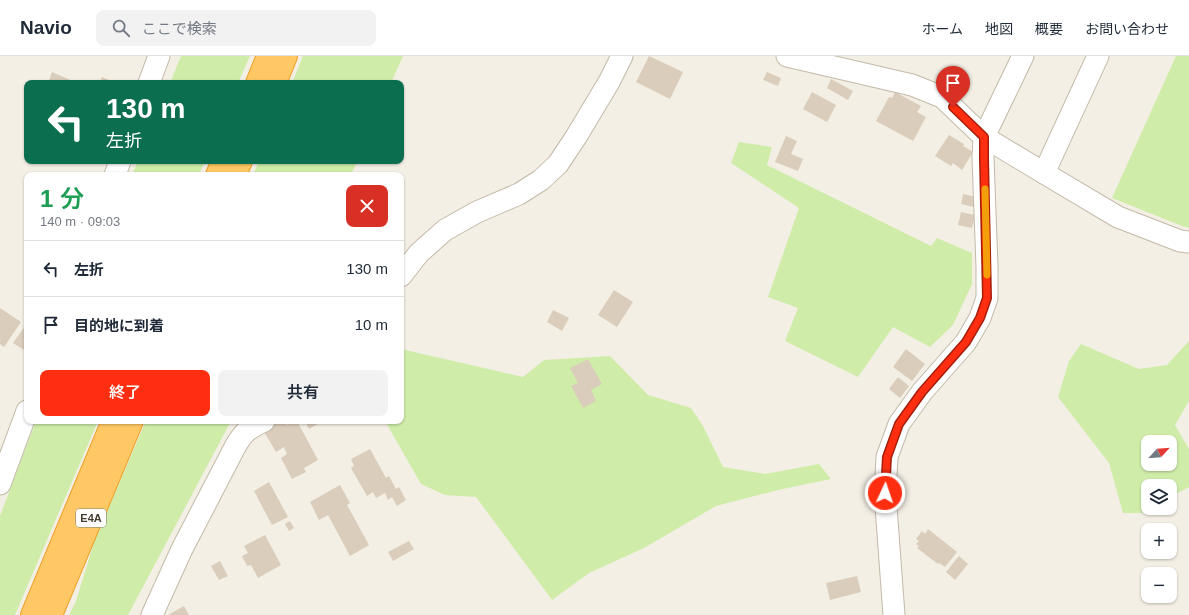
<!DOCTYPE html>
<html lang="ja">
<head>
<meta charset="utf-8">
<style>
  :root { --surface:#fff; --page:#f2f2f3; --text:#1f2937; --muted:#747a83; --line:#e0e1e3; --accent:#ff2e10 }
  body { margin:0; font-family:Helvetica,"Noto Sans JP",sans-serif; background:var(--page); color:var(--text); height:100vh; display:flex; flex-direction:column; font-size:15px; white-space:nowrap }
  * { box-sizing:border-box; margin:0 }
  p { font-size:13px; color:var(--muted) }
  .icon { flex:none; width:22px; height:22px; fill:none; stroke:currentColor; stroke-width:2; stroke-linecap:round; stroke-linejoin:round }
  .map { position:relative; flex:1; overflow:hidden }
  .side { position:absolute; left:24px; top:116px; width:380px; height:252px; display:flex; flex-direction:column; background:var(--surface); border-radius:8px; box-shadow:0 1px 3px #0004 }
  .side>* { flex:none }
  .hud { position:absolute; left:24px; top:24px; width:380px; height:84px; border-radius:8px; box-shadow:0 1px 3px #0004; background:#0b6e4f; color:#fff; overflow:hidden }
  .needle { width:26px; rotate:64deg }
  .tools { position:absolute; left:1141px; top:379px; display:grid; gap:8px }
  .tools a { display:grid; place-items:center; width:36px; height:36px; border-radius:8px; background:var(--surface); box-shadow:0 1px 3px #0004; font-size:20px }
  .pin { position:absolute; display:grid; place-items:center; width:34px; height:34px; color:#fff; margin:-41px -17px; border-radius:50% 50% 50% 0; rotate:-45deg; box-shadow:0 0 4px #0007 }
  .pin .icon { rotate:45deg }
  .me { position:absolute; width:44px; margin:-22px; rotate:3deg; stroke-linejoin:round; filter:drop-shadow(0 0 3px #0008) }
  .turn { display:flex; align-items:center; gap:14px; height:84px; padding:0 16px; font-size:18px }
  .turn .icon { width:52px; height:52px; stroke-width:2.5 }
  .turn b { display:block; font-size:28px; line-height:34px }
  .round { display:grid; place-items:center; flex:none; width:42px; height:42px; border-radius:8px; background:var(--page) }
  .overview { display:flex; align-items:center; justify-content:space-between; height:68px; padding:0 16px }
  h1 { font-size:24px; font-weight:600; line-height:30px; color:#1e9e55 }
  .cta { display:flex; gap:8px; margin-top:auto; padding:8px 16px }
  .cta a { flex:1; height:46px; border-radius:8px; background:var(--accent); color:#fff; font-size:16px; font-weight:600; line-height:46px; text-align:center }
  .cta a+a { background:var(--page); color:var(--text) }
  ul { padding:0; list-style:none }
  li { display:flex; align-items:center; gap:12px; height:56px; padding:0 16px; border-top:1px solid var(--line) }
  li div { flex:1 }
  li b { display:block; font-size:15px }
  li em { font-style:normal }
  header { display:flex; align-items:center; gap:24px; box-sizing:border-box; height:56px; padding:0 20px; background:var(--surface); border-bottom:1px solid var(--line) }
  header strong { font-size:19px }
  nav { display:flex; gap:22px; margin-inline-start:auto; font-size:14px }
  .search { width:280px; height:36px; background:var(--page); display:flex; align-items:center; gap:10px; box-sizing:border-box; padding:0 14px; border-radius:8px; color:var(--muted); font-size:15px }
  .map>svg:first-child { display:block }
  .green { fill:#cfeda8; fill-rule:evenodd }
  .building { fill:#dacdbb }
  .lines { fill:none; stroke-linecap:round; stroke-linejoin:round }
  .minor-casing { stroke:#c3b9a8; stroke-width:23 }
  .motorway-casing { stroke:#ee9f24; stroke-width:24 }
  .minor { stroke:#fff; stroke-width:21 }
  .motorway { stroke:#ffc864; stroke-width:22 }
  .route-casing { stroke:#a61e0a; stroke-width:10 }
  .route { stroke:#ff2e10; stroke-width:7 }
  .slow { stroke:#f59e0b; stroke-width:7 }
  .labels { text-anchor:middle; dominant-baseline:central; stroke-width:3; stroke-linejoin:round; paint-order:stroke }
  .shield { fill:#fff; stroke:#7e7870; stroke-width:1 }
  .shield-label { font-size:11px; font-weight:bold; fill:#473e33 }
</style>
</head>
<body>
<header>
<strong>Navio</strong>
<div class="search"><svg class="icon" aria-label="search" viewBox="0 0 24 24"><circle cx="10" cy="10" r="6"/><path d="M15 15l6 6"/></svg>ここで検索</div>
<nav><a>ホーム</a><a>地図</a><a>概要</a><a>お問い合わせ</a></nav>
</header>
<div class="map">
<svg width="1189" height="559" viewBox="0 0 1189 559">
  <rect width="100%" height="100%" fill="#f4efe4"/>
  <g class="green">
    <polygon points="181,0 250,0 238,27 170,27"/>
    <polygon points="303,0 403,0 391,27 292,27"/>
    <polygon points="1176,0 1189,0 1189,172 1182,170 1112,142"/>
    <polygon points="739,86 772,91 767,109 931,190 937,182 972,197 972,228 953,269 930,291 893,271 858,321 785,285 798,252 768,241 799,152 731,107"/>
    <polygon points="138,105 205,105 199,119 132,119"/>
    <polygon points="259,105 357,105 351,119 253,119"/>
    <path d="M1189,285V345L1175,369L1189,393V431L1170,441V430H1148V452H1151L1143,457H1123L1109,407L1058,341L1069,305L1081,288L1139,313L1167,309ZM1148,386H1170V408H1148Z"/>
    <polygon points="401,293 523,321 544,304 610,300 648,339 691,352 703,370 723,411 765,418 819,408 831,423 778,434 716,450 644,492 589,517 552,544 476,441 445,439 421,428 385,365 401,365"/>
    <polygon points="36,365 98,365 15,559 0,559 0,460"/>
    <polygon points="146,365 231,365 128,559 69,559 76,545 95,483"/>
  </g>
  <g class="building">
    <polygon points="649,0 683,16 670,43 636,26"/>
    <polygon points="52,16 77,27 48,27"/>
    <polygon points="767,16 781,22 778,30 763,24"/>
    <polygon points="102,21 116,27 99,27"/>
    <polygon points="831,23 853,35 848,44 827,32"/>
    <polygon points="812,36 836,49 827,66 803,53"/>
    <polygon points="895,36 921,50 917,56 926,61 913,85 876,65 889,41 892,42"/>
    <polygon points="949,79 964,88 963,90 973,96 962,114 953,107 951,110 935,100"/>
    <polygon points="786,80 797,85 791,98 803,103 798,115 775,106"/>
    <polygon points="963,138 976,141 974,151 961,148"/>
    <polygon points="961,156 975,159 972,172 958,169"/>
    <polygon points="614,234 633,246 617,271 598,259"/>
    <polygon points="0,252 21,266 4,291 0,288"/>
    <polygon points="553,254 569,262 562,275 547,266"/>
    <polygon points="27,267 27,290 24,294 13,287"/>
    <polygon points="906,293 925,308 912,325 893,311"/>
    <polygon points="588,303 602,328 591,334 596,345 583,352 571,330 578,327 570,312"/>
    <polygon points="898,321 909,330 900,342 889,333"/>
    <polygon points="280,365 285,365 287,369 294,365 297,365 318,404 304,412 306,416 292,423 281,402 287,398 284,391 276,396 263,374"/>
    <polygon points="305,365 321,365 321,366 309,373"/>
    <polygon points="370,393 386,422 389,420 396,433 399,431 406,444 397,450 392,441 388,444 385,437 376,442 373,436 367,440 351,412 354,410 351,403"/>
    <polygon points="269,426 288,461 272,469 254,435"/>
    <polygon points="340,429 350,447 347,449 369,489 350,500 328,459 319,464 310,446"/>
    <polygon points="290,465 294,472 289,475 285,468"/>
    <polygon points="928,473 957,496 945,511 939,507 938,508 917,492 919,490 916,488 919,485 916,483 922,475 925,478"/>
    <polygon points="265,479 281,509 258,522 251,509 247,510 242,500 248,497 244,490"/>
    <polygon points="409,485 414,493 393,505 388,496"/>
    <polygon points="959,500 968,508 955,524 946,516"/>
    <polygon points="220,505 228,520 219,524 211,510"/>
    <polygon points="857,520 861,536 830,544 826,527"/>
    <polygon points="184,550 189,559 168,559"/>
  </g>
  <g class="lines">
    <g class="minor-casing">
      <g id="minor">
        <polyline points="787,0 912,29 942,41 984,81 1044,117 1118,161 1180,185 1189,186"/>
        <polyline points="149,27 159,0"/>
        <polyline points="1044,117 1098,0"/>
        <polyline points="115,119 120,105"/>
        <polyline points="401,220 419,197 445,174 477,156 519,138 541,124 558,108 576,81 609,26 622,0"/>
        <polyline points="0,428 27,355"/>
        <path d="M152,559L182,493L235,391C244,375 248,373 264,365"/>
        <polyline points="894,559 885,437 887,401 899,368 922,336 966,286 980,262 987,242 987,211 983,101 984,81 1023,0"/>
      </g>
    </g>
    <g class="motorway-casing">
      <g id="motorway">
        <polyline points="257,27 268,0"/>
        <polyline points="275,27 286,0"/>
        <polyline points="217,119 223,105"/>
        <polyline points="235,119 241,105"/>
        <polyline points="32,559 113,365"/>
        <polyline points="51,559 132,365"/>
      </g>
    </g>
    <use href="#minor" class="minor"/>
    <use href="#motorway" class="motorway"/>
  </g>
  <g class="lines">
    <g class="route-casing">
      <polyline id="route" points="885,437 887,401 899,368 922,336 966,286 980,262 987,242 984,102 984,81 953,51"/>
    </g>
    <use href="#route" class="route"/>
    <polyline class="slow" points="985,133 987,219"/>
  </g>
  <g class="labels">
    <rect class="shield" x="76" y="453" width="30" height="18" rx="3"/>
    <g class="shield-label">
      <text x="91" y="462">E4A</text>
    </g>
  </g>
</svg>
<div class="tools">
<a><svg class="needle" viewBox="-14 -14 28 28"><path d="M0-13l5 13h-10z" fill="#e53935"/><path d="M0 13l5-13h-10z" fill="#747a83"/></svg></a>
<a><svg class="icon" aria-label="layers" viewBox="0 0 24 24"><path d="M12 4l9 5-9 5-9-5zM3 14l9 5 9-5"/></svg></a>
<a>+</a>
<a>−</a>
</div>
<div class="pin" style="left:953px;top:51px;background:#d93025"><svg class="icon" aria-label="arrive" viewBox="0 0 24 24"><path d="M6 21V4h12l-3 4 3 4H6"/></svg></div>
<svg class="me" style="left:885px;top:437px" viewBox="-20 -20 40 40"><circle r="17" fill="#ff2e10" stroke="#fff" stroke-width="3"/><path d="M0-11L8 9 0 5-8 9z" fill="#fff"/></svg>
<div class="hud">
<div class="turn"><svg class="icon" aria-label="left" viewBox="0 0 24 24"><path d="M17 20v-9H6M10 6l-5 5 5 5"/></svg><div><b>130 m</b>左折</div></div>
</div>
<section class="side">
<div class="overview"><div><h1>1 分</h1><p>140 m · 09:03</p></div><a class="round" style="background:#d93025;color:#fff"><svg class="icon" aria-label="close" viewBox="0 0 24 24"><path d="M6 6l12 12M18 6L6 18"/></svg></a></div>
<ul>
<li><svg class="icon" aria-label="left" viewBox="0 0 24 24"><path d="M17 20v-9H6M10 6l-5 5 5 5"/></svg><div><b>左折</b></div><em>130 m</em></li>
<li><svg class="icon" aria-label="arrive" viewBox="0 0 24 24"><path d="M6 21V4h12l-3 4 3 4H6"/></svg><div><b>目的地に到着</b></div><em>10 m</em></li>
</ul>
<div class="cta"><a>終了</a><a>共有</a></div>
</section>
</div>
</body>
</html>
